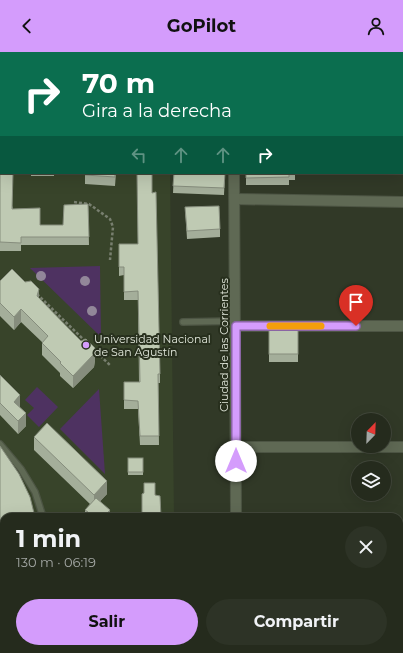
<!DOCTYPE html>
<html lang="es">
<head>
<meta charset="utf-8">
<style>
  :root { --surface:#252b1d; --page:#2d3326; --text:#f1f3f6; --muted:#a3a7a4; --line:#42473b; --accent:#d49cfc }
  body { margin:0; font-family:Montserrat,sans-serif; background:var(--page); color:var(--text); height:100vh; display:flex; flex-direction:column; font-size:15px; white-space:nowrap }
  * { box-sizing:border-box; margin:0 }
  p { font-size:13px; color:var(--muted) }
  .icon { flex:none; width:22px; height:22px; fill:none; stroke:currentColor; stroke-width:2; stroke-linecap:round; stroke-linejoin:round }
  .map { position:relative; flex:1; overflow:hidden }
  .details { position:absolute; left:0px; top:461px; width:403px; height:140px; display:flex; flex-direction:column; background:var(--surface); border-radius:12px 12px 0 0; box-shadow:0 4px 16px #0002,0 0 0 1px var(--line) }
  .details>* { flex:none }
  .hud { position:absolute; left:0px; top:0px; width:403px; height:122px; box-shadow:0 4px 16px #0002,0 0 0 1px var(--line); background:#0b6e4f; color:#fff; overflow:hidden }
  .needle { width:26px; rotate:23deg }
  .buttons { position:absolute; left:351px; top:361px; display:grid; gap:8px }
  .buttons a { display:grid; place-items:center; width:40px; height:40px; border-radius:50%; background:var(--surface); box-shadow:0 4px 16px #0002,0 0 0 1px var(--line); font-size:20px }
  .pin { position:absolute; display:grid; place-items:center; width:34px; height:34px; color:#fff; margin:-41px -17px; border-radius:50% 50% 50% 0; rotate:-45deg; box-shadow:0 0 4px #0007 }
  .pin .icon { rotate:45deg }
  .me { position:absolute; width:44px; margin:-22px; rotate:0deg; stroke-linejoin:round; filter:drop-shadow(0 0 3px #0008) }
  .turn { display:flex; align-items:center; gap:14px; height:84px; padding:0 16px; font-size:18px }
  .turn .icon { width:52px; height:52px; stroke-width:2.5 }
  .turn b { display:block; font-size:28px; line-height:34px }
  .lanes { display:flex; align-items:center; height:38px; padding:0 16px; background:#0003; justify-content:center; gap:20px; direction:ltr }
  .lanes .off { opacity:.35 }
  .round { display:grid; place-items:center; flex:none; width:42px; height:42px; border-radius:21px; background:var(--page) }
  .overview { display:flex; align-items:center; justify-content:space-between; height:68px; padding:0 16px }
  h1 { font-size:24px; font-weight:700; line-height:30px }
  .cta { display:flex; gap:8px; margin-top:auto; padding:8px 16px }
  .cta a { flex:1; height:46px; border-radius:24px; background:var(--accent); color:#111; font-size:16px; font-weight:700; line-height:46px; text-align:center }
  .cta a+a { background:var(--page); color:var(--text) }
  header { display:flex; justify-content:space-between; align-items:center; height:52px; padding:0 16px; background:var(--accent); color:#111; font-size:18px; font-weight:700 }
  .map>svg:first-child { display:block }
  .built { fill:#38442a }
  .green { fill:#4e3261 }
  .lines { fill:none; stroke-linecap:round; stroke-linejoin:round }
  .stream { stroke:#9482a1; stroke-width:4 }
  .lane-casing { stroke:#4d5544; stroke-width:8 }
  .street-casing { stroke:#4d5544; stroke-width:12 }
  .secondary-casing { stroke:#4d5544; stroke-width:12 }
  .primary-casing { stroke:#4d5544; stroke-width:12 }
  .path { stroke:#787f6f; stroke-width:2.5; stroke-dasharray:3 2; stroke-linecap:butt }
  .lane { stroke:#5f6954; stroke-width:5.5 }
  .street { stroke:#5f6954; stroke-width:10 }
  .secondary { stroke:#5f6954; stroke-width:10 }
  .primary { stroke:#7fa14c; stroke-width:10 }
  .tree { fill:#928799 }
  .wall { fill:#a4ae9a }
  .shaded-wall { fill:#868d7d }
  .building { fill:#bfcab3; stroke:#868d7d }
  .route-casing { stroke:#8a65a4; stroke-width:10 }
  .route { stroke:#d49cfc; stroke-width:7 }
  .slow { stroke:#f59e0b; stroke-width:7 }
  .poi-dot { fill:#d49cfc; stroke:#272f1d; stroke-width:1.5 }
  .labels { text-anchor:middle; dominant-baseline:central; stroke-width:4; stroke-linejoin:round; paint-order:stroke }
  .poi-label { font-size:11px; fill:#e2e8dc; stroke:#272f1d; text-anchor:start }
  .street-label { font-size:11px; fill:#e2e8dc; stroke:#272f1d }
</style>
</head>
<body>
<header><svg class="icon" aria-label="back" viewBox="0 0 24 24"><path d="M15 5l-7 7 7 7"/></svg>GoPilot<svg class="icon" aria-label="person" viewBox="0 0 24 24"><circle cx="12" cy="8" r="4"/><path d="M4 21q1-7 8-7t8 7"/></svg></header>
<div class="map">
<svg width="403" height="601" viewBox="0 0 403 601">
  <rect width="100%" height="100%" fill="#313927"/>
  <polygon class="built" points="0,101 1,101 1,121 170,121 174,465 4,465 4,597 176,597 176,601 0,601"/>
  <g class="green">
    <polygon points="100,214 101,285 30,216"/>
    <polygon points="37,335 58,355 39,375 27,363 34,356 25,348"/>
    <polygon points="99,337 105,422 60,377"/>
    <polygon points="47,597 85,597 91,601 46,601"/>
  </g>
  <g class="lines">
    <polyline class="stream" points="0,70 1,69"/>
    <g class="lane-casing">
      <g id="lane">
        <polyline points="183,270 236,269"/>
        <polyline points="0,392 21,417 35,440 43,465"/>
        <polyline points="34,601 36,597"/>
      </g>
    </g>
    <g class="street-casing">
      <g id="street">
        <polyline points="235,147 403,150"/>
        <polyline points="236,274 403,274"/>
        <polyline points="236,395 403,395"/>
        <polyline points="399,516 403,516"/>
      </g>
    </g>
    <g class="secondary-casing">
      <g id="secondary">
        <polyline points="226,0 226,1"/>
        <polyline points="239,0 239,1"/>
        <polyline points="402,3 403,3"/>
        <polyline points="0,94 1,93"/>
        <polyline points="234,121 236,465"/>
        <polyline points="235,601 235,597"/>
      </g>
    </g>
    <g class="primary-casing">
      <g id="primary">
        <polyline points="210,0 211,1"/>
        <polyline points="252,0 252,1"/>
        <polyline points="50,1 53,0"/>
        <polyline points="134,1 138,0"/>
        <polyline points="188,1 191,0"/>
        <polyline points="309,1 311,0"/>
        <polyline points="0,18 1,18"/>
        <polyline points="0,38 1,38"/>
        <polyline points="0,56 1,56"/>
      </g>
    </g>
    <g class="path">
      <polyline points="74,150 89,152 110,167 113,175 110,208"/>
      <polyline points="37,242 85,289"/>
      <polyline points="93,297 111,314"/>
      <polyline points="112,597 117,601"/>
    </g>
    <use href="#lane" class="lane"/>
    <use href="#street" class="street"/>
    <use href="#secondary" class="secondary"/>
    <use href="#primary" class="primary"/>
  </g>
  <g class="tree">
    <circle cx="41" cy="224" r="5"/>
    <circle cx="85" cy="229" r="5"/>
    <circle cx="92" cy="259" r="5"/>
  </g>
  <g class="wall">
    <polygon points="0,111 13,157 40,173 63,173 88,152 89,193 21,193 21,199 0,199"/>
    <rect x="31" y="121" width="23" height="3"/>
    <polygon points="85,121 116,121 115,134 85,132"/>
    <polygon points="174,121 225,121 224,143 173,141"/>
    <polygon points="246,121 295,121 295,128 289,128 289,133 246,133"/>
    <polygon points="152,141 160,322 160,331 158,331 159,393 140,393 138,357 124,357 124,330 139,330 138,248 124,248 124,223 119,224 119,192 138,192"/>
    <polygon points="185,155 220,177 220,185 187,187"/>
    <polygon points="0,229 39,246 95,308 94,315 73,336 60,324 60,321 42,303 42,290 21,270 14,278 0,264"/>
    <rect x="269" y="274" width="29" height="36"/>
    <polygon points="0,323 20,356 26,374 18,382 0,363"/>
    <polygon points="34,385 107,442 100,449 110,465 85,462 85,458 90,452 34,398"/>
    <rect x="128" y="406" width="15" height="17"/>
  </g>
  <g class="shaded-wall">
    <polygon points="39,237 39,250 37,244"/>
    <polygon points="21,257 21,270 14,278 14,265"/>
    <polygon points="95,296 95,308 94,315 73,336 73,324"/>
    <polygon points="20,343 20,356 14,363 14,350"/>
    <polygon points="26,361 26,374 18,382 18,369"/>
    <polygon points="107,429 107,442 94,456 94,443"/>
    <polygon points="110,458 110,465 104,465"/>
    <polygon points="7,597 14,597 11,601 4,601"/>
  </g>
  <g class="building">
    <polygon points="0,111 1,111 1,121 13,121 12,157 40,156 40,173 63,173 64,153 88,152 89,185 21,185 21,191 0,190"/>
    <polygon points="85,121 115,121 115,125 85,123"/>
    <polygon points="137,121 152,121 152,141 156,140 160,322 158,322 159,384 140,384 138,349 124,348 124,330 140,330 138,239 124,240 124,215 119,215 119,192 138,192"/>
    <polygon points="174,121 225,121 224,136 173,134"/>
    <polygon points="246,121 289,121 289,125 246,126"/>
    <polygon points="219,154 220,177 187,179 185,155"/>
    <polygon points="12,217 25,230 31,229 39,237 37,244 81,289 86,287 95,296 94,302 73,324 60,311 61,310 42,291 48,284 21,257 14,265 0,251 0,229"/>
    <rect x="269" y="274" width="29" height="28"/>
    <polygon points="0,323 20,343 14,350 26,361 18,369 0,351"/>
    <polygon points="47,371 107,429 94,443 34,385"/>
    <polygon points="0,394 19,422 30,445 35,465 4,465 4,597 7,597 4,601 0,601"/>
    <rect x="128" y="406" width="15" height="14"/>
    <polygon points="144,431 155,431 155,443 160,444 161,465 142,465 142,442 144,441"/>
    <polygon points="96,446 110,458 104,465 82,465 88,460 85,458"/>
  </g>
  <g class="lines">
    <g class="route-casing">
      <polyline id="route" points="236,409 236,274 356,274"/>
    </g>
    <use href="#route" class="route"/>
    <polyline class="slow" points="270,274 321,274"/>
  </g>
  <circle class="poi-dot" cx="86" cy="293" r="4"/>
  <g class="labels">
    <g class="poi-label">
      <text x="94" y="287">Universidad Nacional<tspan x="94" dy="13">de San Agustín</tspan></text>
    </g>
    <g class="street-label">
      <text transform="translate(224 293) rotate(-90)">Ciudad de las Corrientes</text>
    </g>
  </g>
</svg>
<div class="buttons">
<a><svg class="needle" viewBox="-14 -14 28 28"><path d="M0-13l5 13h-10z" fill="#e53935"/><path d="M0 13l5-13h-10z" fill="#a3a7a4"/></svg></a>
<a><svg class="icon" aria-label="layers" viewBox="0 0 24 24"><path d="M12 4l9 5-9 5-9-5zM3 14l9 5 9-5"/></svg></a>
</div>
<div class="pin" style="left:356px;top:274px;background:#d93025"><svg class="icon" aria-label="arrive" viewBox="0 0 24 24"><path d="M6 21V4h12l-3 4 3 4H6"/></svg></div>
<svg class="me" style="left:236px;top:409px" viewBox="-20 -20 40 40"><circle r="19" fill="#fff"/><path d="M0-13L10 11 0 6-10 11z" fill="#d49cfc"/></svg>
<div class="hud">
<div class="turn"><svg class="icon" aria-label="right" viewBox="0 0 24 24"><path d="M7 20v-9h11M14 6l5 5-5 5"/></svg><div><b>70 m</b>Gira a la derecha</div></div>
<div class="lanes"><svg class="icon off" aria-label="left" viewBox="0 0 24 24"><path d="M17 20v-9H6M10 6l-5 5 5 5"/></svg><svg class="icon off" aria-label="ahead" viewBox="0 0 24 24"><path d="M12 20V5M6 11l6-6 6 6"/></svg><svg class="icon off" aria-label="ahead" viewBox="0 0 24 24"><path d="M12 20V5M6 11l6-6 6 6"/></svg><svg class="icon" aria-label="right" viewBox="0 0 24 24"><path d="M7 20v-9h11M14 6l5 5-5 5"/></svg></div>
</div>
<section class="details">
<div class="overview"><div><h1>1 min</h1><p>130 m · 06:19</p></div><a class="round"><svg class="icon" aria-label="close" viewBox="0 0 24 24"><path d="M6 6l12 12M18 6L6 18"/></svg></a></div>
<div class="cta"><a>Salir</a><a>Compartir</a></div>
</section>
</div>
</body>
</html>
